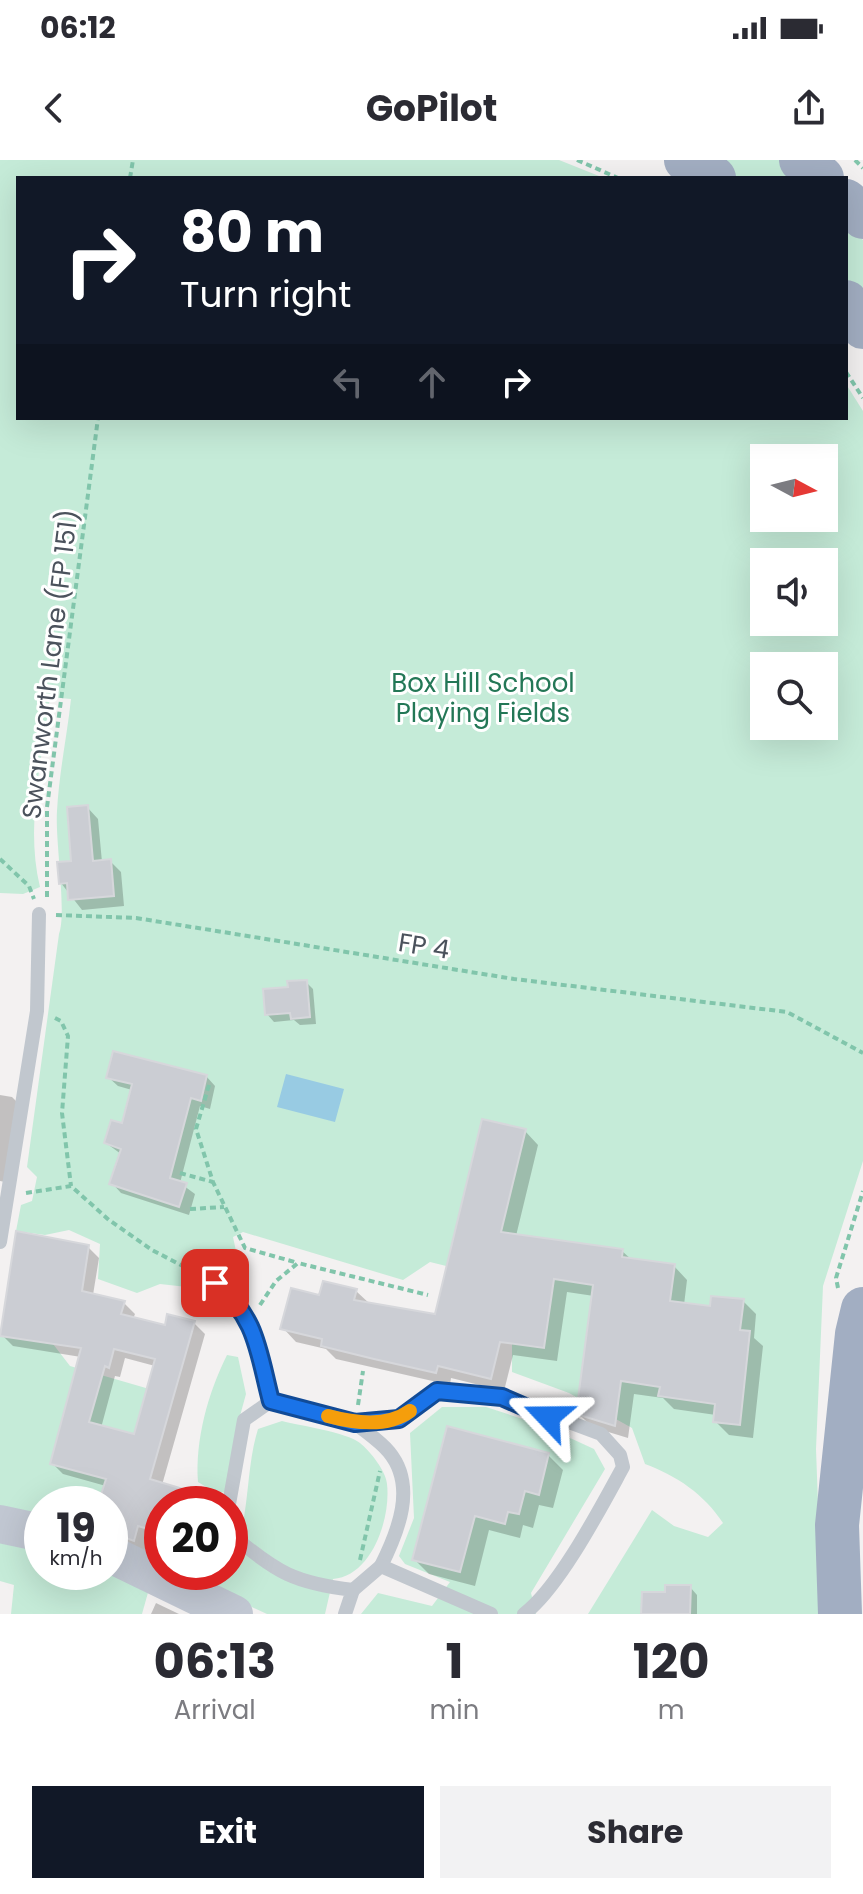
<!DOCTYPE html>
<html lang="en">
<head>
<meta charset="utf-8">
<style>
  :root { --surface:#fff; --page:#f2f2f3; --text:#2b2b33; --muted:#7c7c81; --accent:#111827 }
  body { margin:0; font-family:Poppins,sans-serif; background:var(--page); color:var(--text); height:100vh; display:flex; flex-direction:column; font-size:30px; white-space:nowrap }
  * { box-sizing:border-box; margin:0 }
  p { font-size:26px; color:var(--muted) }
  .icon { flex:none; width:44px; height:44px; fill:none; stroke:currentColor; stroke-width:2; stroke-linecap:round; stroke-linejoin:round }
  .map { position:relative; height:1454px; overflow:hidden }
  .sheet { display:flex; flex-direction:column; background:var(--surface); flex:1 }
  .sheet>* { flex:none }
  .guide { position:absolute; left:16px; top:16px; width:832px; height:244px; border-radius:0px; box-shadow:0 8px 32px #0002; background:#111827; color:#fff; overflow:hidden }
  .needle { width:52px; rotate:97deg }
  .controls { position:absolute; left:750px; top:284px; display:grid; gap:16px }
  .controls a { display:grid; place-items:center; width:88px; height:88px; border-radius:0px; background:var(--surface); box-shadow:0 8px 32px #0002; font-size:40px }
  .speed { position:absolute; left:24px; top:1326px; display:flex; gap:16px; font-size:40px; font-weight:700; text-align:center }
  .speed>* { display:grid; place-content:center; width:104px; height:104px; border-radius:50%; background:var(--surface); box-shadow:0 8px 32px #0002; line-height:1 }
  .speed small { font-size:20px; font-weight:400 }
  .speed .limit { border:12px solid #d22; background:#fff; color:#111 }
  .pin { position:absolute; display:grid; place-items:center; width:68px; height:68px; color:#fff; margin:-34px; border-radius:16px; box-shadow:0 4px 12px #0006 }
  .me { position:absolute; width:88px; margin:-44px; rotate:293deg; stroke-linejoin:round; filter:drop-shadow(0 0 6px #0008) }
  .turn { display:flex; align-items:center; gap:28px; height:168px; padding:0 32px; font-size:36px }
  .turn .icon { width:104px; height:104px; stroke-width:2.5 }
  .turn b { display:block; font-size:56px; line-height:68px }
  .lanes { display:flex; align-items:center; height:76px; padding:0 32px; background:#0003; justify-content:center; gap:40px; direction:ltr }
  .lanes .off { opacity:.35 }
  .eta { display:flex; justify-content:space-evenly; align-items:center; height:136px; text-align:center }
  .eta b { font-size:48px; font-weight:700; line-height:56px }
  .primary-button { display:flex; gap:16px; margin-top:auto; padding:16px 32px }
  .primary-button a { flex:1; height:92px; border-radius:0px; background:var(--accent); color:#fff; font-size:32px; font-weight:700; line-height:92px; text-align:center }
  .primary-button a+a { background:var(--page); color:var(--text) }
  .status { display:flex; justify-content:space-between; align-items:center; height:56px; padding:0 40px; background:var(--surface); direction:ltr }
  .status svg { height:22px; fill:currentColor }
  header { display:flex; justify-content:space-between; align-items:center; height:104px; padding:0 32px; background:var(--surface); font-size:36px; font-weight:700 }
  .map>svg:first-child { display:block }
  .green { fill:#c5ebd8; fill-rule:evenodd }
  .water { fill:#98cbe3 }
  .shadow { fill:#0003; fill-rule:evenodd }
  .building { fill:#cbcdd3; stroke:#d6d7db; stroke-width:2; fill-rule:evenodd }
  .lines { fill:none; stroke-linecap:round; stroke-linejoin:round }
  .path { stroke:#81c5ab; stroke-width:4; stroke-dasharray:6 4; stroke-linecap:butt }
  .service { stroke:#c1c7ce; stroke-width:14 }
  .secondary { stroke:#c1c7d2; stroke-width:38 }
  .trunk { stroke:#a2aec2; stroke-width:44 }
  .route-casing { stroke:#114b97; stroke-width:20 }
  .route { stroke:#1a73e8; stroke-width:14 }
  .slow { stroke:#f59e0b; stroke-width:14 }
  .labels { text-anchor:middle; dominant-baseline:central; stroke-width:6; stroke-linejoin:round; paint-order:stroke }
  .street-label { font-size:26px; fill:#4b525c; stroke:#fff }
  .park-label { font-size:26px; fill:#237756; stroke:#fff }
</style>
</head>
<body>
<div class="status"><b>06:12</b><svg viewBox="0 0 49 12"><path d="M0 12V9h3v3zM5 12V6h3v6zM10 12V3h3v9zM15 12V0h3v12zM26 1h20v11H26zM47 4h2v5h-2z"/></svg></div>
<header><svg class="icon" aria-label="back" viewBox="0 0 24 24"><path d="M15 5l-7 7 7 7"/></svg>GoPilot<svg class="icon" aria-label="share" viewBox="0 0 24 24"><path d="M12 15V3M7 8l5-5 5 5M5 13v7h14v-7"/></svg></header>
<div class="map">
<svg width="863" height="1454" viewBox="0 0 863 1454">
  <rect width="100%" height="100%" fill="#f3f1f1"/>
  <g class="green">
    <path d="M0,0H559L604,18H18V258H846V224L863,251V1001L823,1126L816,1289L822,1454H588L652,1350L674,1366L708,1377L723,1363C704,1334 677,1316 645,1304L632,1268L569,1233L512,1212V1184L519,1134L499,1119L430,1102L403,1120L243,1072L233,1077L244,1128L216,1156L194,1148L187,1127L160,1124L137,1133L98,1119L100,1084L69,1070L45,1075L16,1071L21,1045L32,1041L37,1017L27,1007L59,774C67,752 55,682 57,651C59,613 67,576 71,539L50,537C42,600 25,665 40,727L23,734L0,733ZM764,298H824V358H764ZM764,402H824V462H764ZM764,506H824V566H764Z"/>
    <polygon points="703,0 788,0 807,18 729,18"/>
    <polygon points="846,60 863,80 863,148 846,128"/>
    <polygon points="0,1176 53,1184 70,1206 170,1235 171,1244 153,1310 112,1299 98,1344 42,1344 42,1358 0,1346"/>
    <path d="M227,1195L238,1197L246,1234L235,1274L228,1333L213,1331L198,1322C195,1280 208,1233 227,1195Z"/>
    <polygon points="442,1247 486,1247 544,1266 594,1289 605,1309 531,1433 536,1454 361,1454 378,1433 432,1446 450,1422 405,1404 399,1396 414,1358 410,1273"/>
    <path d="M282,1261C301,1266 346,1272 360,1283C370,1291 386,1311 387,1324C391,1358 372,1416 333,1419L325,1454H267L187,1417L193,1412H230C230,1393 241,1377 244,1357C249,1328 249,1298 258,1269Z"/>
    <polygon points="0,1378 42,1387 42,1412 110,1412 149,1429 142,1454 11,1454 14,1425 0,1421"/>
  </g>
  <polygon class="water" points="286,914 344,929 335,962 277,947"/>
  <g class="shadow">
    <polygon points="87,647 98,659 102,702 110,701 121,712 124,746 82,750 61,723 73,703"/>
    <polygon points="306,822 313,829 316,864 300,865 294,860 274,862 267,854 290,829"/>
    <polygon points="206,916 215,926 210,949 200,946 180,1023 195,1034 189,1055 121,1033 112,1023 121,994 106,983 124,966 132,930 118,926 108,917"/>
    <polygon points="0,935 12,937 22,947 10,1023 0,1021"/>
    <polygon points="525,971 538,985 516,1076 622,1091 632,1100 674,1106 687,1120 684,1145 711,1148 743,1141 756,1154 754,1178 763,1186 753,1278 729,1275 715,1261 716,1255 674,1249 663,1238 634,1234 628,1278 592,1267 578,1253 594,1136 567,1132 557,1201 513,1195 504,1231 451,1218 450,1225 336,1199 326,1189 296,1182 283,1168 321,1138 356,1131 370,1144 436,1156"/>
    <path d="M88,1087L99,1098L93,1135L124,1143L135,1154L133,1159L166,1167L194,1163L205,1174L162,1325L217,1344H162V1379L149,1375L145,1391L110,1383V1344H100L106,1326L63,1314L52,1303L81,1197L13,1186L2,1175ZM125,1198L155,1206L135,1277L101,1268L115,1216L120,1217Z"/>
    <polygon points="548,1295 563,1310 553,1348 539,1345 533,1368 523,1365 520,1378 489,1370 475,1426 429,1414 414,1399"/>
    <polygon points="690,1427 697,1435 697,1454 643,1454 667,1434"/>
    <polygon points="156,1443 179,1454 151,1454"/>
  </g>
  <g class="building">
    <polygon points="88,645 93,701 111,699 114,736 68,740 67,723 59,724 57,702 71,701 67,647"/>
    <polygon points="307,820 310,857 291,859 290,853 265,855 263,829 288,827 287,821"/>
    <polygon points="113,891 207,915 201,941 191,938 170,1018 187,1023 179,1047 109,1024 121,989 104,983 111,960 122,963 132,924 106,918"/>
    <polygon points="482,959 526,969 501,1072 623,1089 622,1097 675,1104 670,1141 710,1146 711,1136 744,1139 740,1170 750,1171 740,1265 713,1262 715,1244 658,1236 660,1227 621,1221 615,1266 576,1254 593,1125 554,1119 544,1188 500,1182 491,1219 438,1206 436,1213 374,1199 321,1186 322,1179 280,1169 291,1128 319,1135 323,1121 357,1129 354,1140 435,1154"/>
    <path d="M16,1071L89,1085L82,1131L125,1141L121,1154L165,1165L167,1154L195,1161L150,1319L216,1339V1344H162V1373L138,1366L134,1381L110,1372V1344H98L106,1319L50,1304L81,1188L0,1176ZM114,1189L155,1199L134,1274L89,1262L105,1206L109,1208Z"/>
    <polygon points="447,1266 549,1293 539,1335 525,1331 519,1354 508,1352 505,1364 475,1356 460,1412 412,1400"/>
    <polygon points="665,1425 691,1425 690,1454 641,1454 642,1432 665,1432"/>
  </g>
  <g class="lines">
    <g class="path">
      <polyline points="577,0 618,18"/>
      <polyline points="855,0 863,8"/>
      <polyline points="130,18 133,0"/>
      <polyline points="846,212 863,238"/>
      <polyline points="0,699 29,726 34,739"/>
      <polyline points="47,737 47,647 98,258"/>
      <polyline points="56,755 136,758 514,819 787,852 863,893"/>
      <polyline points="55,858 61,861 68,876 62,953 71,1026"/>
      <polyline points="209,925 196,969 213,1022 245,1088 298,1103"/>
      <polyline points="180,1013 213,1022"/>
      <polyline points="26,1033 71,1026 109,1060 152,1090 200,1115"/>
      <polyline points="190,1049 224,1047"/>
      <polyline points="838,1128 836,1118 863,1031"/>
      <polyline points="260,1145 276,1121 298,1103 428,1135"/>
      <polyline points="358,1245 363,1211"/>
      <polyline points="360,1400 380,1311"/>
    </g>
    <g class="service">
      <polyline points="0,1082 37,851 39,754"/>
      <path d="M215,1123C256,1155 259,1193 271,1241L244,1260L229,1344"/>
      <path d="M271,1241L355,1263L399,1259L437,1231L502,1237L601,1274L620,1295L623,1307C601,1347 559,1428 524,1454"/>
      <path d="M355,1263C366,1272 380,1281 389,1292C417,1326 398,1372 381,1406"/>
      <path d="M230,1359L232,1375C277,1413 295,1423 353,1430L345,1454"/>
      <polyline points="353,1430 381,1406 491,1454"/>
    </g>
    <g class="secondary">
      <polyline points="0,1364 42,1373"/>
      <polyline points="110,1394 234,1454"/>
    </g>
    <g class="trunk">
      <polyline points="686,0 714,18"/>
      <polyline points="801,0 822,18"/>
      <polyline points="846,41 863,57"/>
      <polyline points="846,142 863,167"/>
      <polyline points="840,1454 837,1365 857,1174 863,1149"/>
    </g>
  </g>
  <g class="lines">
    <g class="route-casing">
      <path id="route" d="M215,1123C257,1157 258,1191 271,1241L355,1263L399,1259L437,1231L502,1237L548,1257"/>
    </g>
    <use href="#route" class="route"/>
    <path class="slow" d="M328,1256C354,1263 387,1268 410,1251"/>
  </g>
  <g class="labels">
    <g class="street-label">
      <text transform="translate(50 504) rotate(-83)">Swanworth Lane (FP 151)</text>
      <text transform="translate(424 786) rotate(9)">FP 4</text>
    </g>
    <g class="park-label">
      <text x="483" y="523">Box Hill School<tspan x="483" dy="30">Playing Fields</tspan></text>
    </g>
  </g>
</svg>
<div class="controls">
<a><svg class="needle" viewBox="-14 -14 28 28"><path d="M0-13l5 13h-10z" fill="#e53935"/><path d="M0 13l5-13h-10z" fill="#7c7c81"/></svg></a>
<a><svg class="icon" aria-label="sound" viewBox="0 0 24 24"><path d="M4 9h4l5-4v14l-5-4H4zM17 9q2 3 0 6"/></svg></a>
<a><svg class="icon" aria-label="search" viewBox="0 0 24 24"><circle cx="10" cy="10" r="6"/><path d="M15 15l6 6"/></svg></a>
</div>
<div class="speed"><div>19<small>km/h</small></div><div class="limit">20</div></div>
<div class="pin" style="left:215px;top:1123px;background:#d93025"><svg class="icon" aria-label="arrive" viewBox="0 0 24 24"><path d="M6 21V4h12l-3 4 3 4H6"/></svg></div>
<svg class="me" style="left:548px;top:1257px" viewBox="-20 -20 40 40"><path d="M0-17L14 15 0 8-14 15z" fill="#1a73e8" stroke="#fff" stroke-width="4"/></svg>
<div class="guide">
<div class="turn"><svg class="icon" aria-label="right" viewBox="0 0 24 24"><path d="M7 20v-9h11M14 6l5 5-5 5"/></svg><div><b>80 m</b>Turn right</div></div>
<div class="lanes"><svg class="icon off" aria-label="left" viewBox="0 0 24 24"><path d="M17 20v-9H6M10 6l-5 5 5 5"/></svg><svg class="icon off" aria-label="ahead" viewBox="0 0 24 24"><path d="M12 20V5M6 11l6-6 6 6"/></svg><svg class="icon" aria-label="right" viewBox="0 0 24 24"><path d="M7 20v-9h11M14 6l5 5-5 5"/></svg></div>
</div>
</div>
<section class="sheet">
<div class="eta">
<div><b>06:13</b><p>Arrival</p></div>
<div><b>1</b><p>min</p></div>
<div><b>120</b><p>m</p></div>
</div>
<div class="primary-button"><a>Exit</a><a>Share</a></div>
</section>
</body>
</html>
